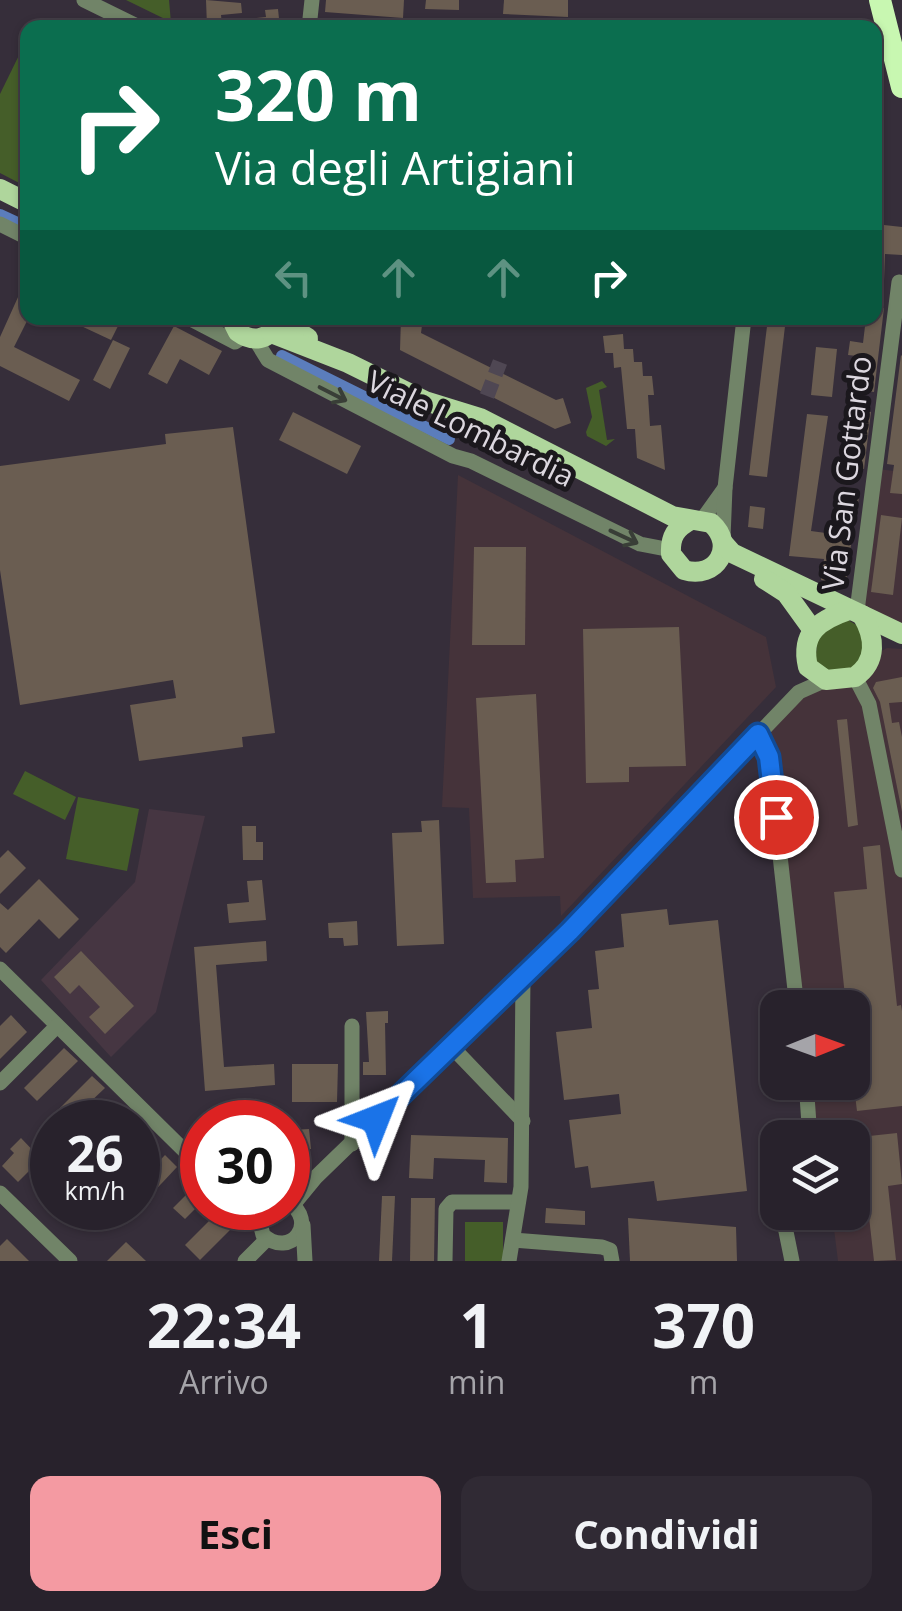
<!DOCTYPE html>
<html lang="it">
<head>
<meta charset="utf-8">
<style>
  :root { --surface:#28222c; --page:#302a34; --text:#f1f3f6; --muted:#a5a4a9; --line:#443f48; --accent:#f49aa2 }
  body { margin:0; font-family:"Open Sans",sans-serif; background:var(--page); color:var(--text); height:100vh; display:flex; flex-direction:column; font-size:38px; white-space:nowrap }
  * { box-sizing:border-box; margin:0 }
  p { font-size:32px; color:var(--muted) }
  .icon { flex:none; width:55px; height:55px; fill:none; stroke:currentColor; stroke-width:2; stroke-linecap:round; stroke-linejoin:round }
  .map { position:relative; height:1261px; overflow:hidden }
  .sheet { display:flex; flex-direction:column; background:var(--surface); flex:1 }
  .sheet>* { flex:none }
  .guide { position:absolute; left:20px; top:20px; width:862px; height:305px; border-radius:20px; box-shadow:0 2px 8px #0004,0 0 0 2px var(--line); background:#0b6e4f; color:#fff; overflow:hidden }
  .needle { width:65px; rotate:89deg }
  .tools { position:absolute; left:760px; top:990px; display:grid; gap:20px }
  .tools a { display:grid; place-items:center; width:110px; height:110px; border-radius:20px; background:var(--surface); box-shadow:0 2px 8px #0004,0 0 0 2px var(--line); font-size:50px }
  .speed { position:absolute; left:30px; top:1100px; display:flex; gap:20px; font-size:50px; font-weight:700; text-align:center }
  .speed>* { display:grid; place-content:center; width:130px; height:130px; border-radius:50%; background:var(--surface); box-shadow:0 2px 8px #0004,0 0 0 2px var(--line); line-height:1 }
  .speed small { font-size:25px; font-weight:400 }
  .speed .limit { border:15px solid #d22; background:#fff; color:#111 }
  .pin { position:absolute; display:grid; place-items:center; width:85px; height:85px; color:#fff; margin:-42px; border:5px solid #fff; border-radius:50%; box-shadow:0 2px 10px #0007 }
  .me { position:absolute; width:110px; margin:-55px; rotate:45deg; stroke-linejoin:round; filter:drop-shadow(0 0 8px #0008) }
  .turn { display:flex; align-items:center; gap:35px; height:210px; padding:0 30px; font-size:45px }
  .turn .icon { width:130px; height:130px; stroke-width:2.5 }
  .turn b { display:block; font-size:70px; line-height:85px }
  .lanes { display:flex; align-items:center; height:95px; padding:0 30px; background:#0003; justify-content:center; gap:50px; direction:ltr }
  .lanes .off { opacity:.35 }
  .eta { display:flex; justify-content:space-evenly; align-items:center; height:170px; text-align:center }
  .eta b { font-size:60px; font-weight:700; line-height:70px }
  .action { display:flex; gap:20px; margin-top:auto; padding:20px 30px }
  .action a { flex:1; height:115px; border-radius:20px; background:var(--accent); color:#111; font-size:40px; font-weight:700; line-height:115px; text-align:center }
  .action a+a { background:var(--page); color:var(--text) }
  .map>svg:first-child { display:block }
  .industrial { fill:#45333a }
  .education { fill:#463642 }
  .green { fill:#455e29 }
  .lines { fill:none; stroke-linecap:round; stroke-linejoin:round }
  .canal { stroke:#5b7dbc; stroke-width:12 }
  .building { fill:#6a5d51 }
  .minor-tunnel { stroke:#4f4753; stroke-width:15; stroke-dasharray:15 8; stroke-linecap:butt }
  .minor { stroke:#718468; stroke-width:15 }
  .major { stroke:#afd69c; stroke-width:20 }
  .highway { stroke:#c8f7b1; stroke-width:22 }
  .oneway { stroke:#393e37 }
  .route-casing { stroke:#114b97; stroke-width:25 }
  .route { stroke:#1a73e8; stroke-width:18 }
  .labels { text-anchor:middle; dominant-baseline:central; stroke-width:10; stroke-linejoin:round; paint-order:stroke }
  .street-label { font-size:30px; fill:#dcd7df; stroke:#1b181d }
</style>
</head>
<body>
<div class="map">
<svg width="902" height="1261" viewBox="0 0 902 1261">
  <rect width="100%" height="100%" fill="#362e3a"/>
  <g class="industrial">
    <polygon points="878,469 902,472 902,634 862,612"/>
    <polygon points="458,475 766,637 776,687 561,916 560,896 473,898 469,808 442,807"/>
    <polygon points="887,648 902,649 902,1261 838,1261 832,1213 852,1212 852,1138 812,1137 807,1083 852,1082 852,1008 799,1007 760,734 800,694"/>
  </g>
  <polygon class="education" points="149,809 205,816 156,1012 111,1057 41,980 135,882"/>
  <g class="green">
    <polygon points="126,0 169,0 171,23 171,22"/>
    <polygon points="27,39 28,39 27,187 0,173 0,94"/>
    <polygon points="602,381 607,387 599,390 607,440 615,439 606,446 587,436 586,432 592,417 586,388"/>
    <polygon points="846,619 860,627 865,650 855,668 828,673 815,663 818,634"/>
    <polygon points="25,771 76,797 65,820 13,794"/>
    <polygon points="78,797 139,809 127,871 66,859"/>
    <rect x="465" y="1222" width="38" height="39"/>
  </g>
  <g class="lines">
    <g class="canal">
      <polyline points="0,215 28,228"/>
      <polyline points="282,356 449,439"/>
    </g>
  </g>
  <g class="building">
    <polygon points="206,0 241,3 242,13 221,15 222,25 207,26"/>
    <polygon points="326,0 404,0 403,18 325,12"/>
    <polygon points="426,0 459,0 459,10 425,9"/>
    <polygon points="504,0 568,0 568,17 503,14"/>
    <polygon points="278,9 280,28 246,28 246,19 266,17 265,10"/>
    <polygon points="875,224 902,227 902,255 885,254 883,307 879,307 884,308 874,392 853,389 857,356 848,355 850,341 863,343 866,318 875,318"/>
    <polygon points="28,275 28,319 14,347 80,380 69,401 0,366 0,337"/>
    <polygon points="64,318 122,318 111,340"/>
    <polygon points="401,318 423,318 421,333 556,400 563,398 571,423 555,429 400,350"/>
    <polygon points="768,318 786,318 767,477 749,475"/>
    <polygon points="174,326 222,351 209,375 180,359 167,384 148,374"/>
    <polygon points="623,334 624,349 633,349 634,362 642,362 643,376 652,376 654,395 648,395 650,426 661,425 665,470 637,458 635,429 627,429 621,367 614,368 613,353 605,353 603,336"/>
    <polygon points="113,340 130,348 110,389 93,380"/>
    <polygon points="816,347 837,349 832,397 811,395"/>
    <polygon points="901,355 902,356 902,494 890,493 894,465 887,464"/>
    <polygon points="855,410 871,412 864,469 848,467"/>
    <polygon points="293,412 361,446 347,474 279,440"/>
    <polygon points="807,414 828,416 811,531 833,534 836,498 842,499 843,494 859,496 857,512 851,511 848,536 852,537 846,584 821,580 824,559 789,556"/>
    <polygon points="233,427 275,733 242,737 243,747 139,761 130,705 176,698 173,680 20,705 0,570 0,466 166,444 165,434"/>
    <polygon points="750,506 765,508 763,529 748,527"/>
    <polygon points="881,515 902,518 893,595 871,592"/>
    <polygon points="474,547 526,547 525,645 472,645"/>
    <polygon points="679,627 686,766 629,767 629,782 586,783 583,629"/>
    <polygon points="902,677 902,702 889,703 892,723 899,722 902,737 902,812 880,702 873,688 876,682"/>
    <polygon points="536,694 544,858 515,860 516,882 486,883 476,698"/>
    <polygon points="847,719 858,825 848,827 837,720"/>
    <polygon points="439,820 444,944 397,946 392,833 422,832 421,821"/>
    <polygon points="242,826 256,826 256,842 263,842 263,860 243,860"/>
    <polygon points="880,845 897,1006 901,1005 902,1011 902,1106 857,1111 852,1071 852,996 845,996 834,892 867,889 863,847"/>
    <polygon points="8,850 26,868 0,894 0,858"/>
    <polygon points="39,879 79,919 59,939 39,919 6,953 0,947 0,903 8,910"/>
    <polygon points="262,880 266,920 229,923 227,904 249,902 247,881"/>
    <polygon points="667,909 669,925 718,920 747,1191 657,1201 654,1181 591,1188 588,1166 575,1168 569,1120 621,1114 619,1094 564,1100 556,1032 592,1028 588,990 599,989 595,951 624,947 621,914"/>
    <polygon points="357,921 358,945 344,946 343,938 329,938 328,923"/>
    <polygon points="266,941 267,961 216,965 224,1067 274,1064 275,1085 205,1091 194,947"/>
    <polygon points="81,951 134,1006 105,1034 89,1017 100,1007 79,985 70,994 54,977"/>
    <polygon points="388,1011 388,1023 385,1023 386,1075 363,1075 363,1062 369,1062 366,1012"/>
    <polygon points="11,1015 27,1032 0,1059 0,1026"/>
    <polygon points="64,1048 78,1061 37,1101 24,1088"/>
    <polygon points="292,1064 338,1064 337,1102 292,1102"/>
    <polygon points="92,1076 105,1088 69,1122 61,1122 54,1114"/>
    <polygon points="117,1104 136,1122 99,1122"/>
    <polygon points="138,1125 153,1140 138,1156"/>
    <polygon points="309,1129 311,1149 300,1150 299,1146 292,1146 292,1130"/>
    <polygon points="897,1133 902,1184 888,1186 896,1260 874,1261 860,1137"/>
    <polygon points="411,1135 508,1138 507,1183 484,1182 485,1160 434,1158 433,1179 409,1178"/>
    <polygon points="21,1138 41,1159 18,1182 2,1166 14,1153 10,1149"/>
    <polygon points="165,1155 177,1167 146,1200 138,1192 138,1184"/>
    <polygon points="188,1193 200,1204 185,1219 173,1208"/>
    <polygon points="382,1196 395,1196 392,1261 379,1261"/>
    <polygon points="411,1198 435,1198 434,1261 410,1261"/>
    <polygon points="546,1208 585,1211 585,1225 545,1223"/>
    <polygon points="220,1210 235,1225 200,1260 185,1245"/>
    <polygon points="628,1218 736,1227 737,1261 630,1261"/>
    <polygon points="7,1239 29,1261 0,1261 0,1246"/>
    <polygon points="126,1242 146,1261 107,1261"/>
  </g>
  <g class="lines">
    <polyline class="minor-tunnel" points="487,396 500,362"/>
    <g class="minor">
      <polyline points="84,0 141,28"/>
      <polyline points="309,28 312,0"/>
      <polyline points="0,224 28,238"/>
      <polyline points="189,318 235,342 244,336"/>
      <polyline points="255,339 268,360 453,456 471,461 640,544 666,549 671,554"/>
      <polyline points="702,520 725,488"/>
      <polyline points="723,538 725,488 744,318"/>
      <polyline points="857,611 899,282"/>
      <polyline points="855,677 869,704 902,870"/>
      <polyline points="758,734 769,757 797,1008"/>
      <polyline points="0,969 202,1168"/>
      <polyline points="451,1046 523,1121"/>
      <polyline points="806,1082 810,1138"/>
      <polyline points="0,1083 57,1026"/>
      <polyline points="352,1144 352,1026"/>
      <polyline points="0,1193 70,1261"/>
      <polyline points="293,1205 316,1177 570,931 799,692 826,680"/>
      <polyline points="248,1208 252,1208"/>
      <path d="M265,1208L259,1219L263,1235C291,1260 319,1221 288,1202"/>
      <polyline points="782,1212 792,1261"/>
      <polyline points="303,1225 305,1261"/>
      <polyline points="513,1240 602,1247 610,1250 612,1261"/>
      <polyline points="245,1261 267,1239"/>
      <polyline points="445,1261 446,1209 452,1202 518,1202"/>
      <polyline points="509,1261 521,1187 523,976"/>
    </g>
    <g class="major">
      <polyline points="0,189 28,203"/>
      <path d="M231,318L238,332C253,343 268,340 277,324"/>
      <polyline points="279,320 308,338"/>
      <path d="M271,333L348,363L425,401L480,418L672,516L711,523C737,546 716,580 684,570L671,554C670,536 676,528 691,520"/>
      <polyline points="724,544 732,553 902,634"/>
      <polyline points="764,579 786,593 812,629"/>
      <path d="M849,610C819,620 800,633 808,667L826,680L855,677C878,661 875,637 862,615"/>
    </g>
    <polyline class="highway" points="880,0 902,87"/>
  </g>
  <defs><path id="oneway-shaft" d="M-6 0H5M1.5-3L5.5 0L1.5 3" fill="none" stroke-width="1.6" stroke-linecap="round" stroke-linejoin="round" transform="scale(2.5)"/></defs>
  <g class="oneway">
    <use href="#oneway-shaft" transform="translate(333 394) rotate(27)"/>
    <use href="#oneway-shaft" transform="translate(624 537) rotate(25)"/>
  </g>
  <g class="lines">
    <g class="route-casing">
      <polyline id="route" points="376,1119 570,931 758,734 769,757 776,817"/>
    </g>
    <use href="#route" class="route"/>
  </g>
  <g class="labels">
    <g class="street-label">
      <text transform="translate(471 428) rotate(26)">Viale Lombardia</text>
      <text transform="translate(846 473) rotate(-83)">Via San Gottardo</text>
    </g>
  </g>
</svg>
<div class="tools">
<a><svg class="needle" viewBox="-14 -14 28 28"><path d="M0-13l5 13h-10z" fill="#e53935"/><path d="M0 13l5-13h-10z" fill="#a5a4a9"/></svg></a>
<a><svg class="icon" aria-label="layers" viewBox="0 0 24 24"><path d="M12 4l9 5-9 5-9-5zM3 14l9 5 9-5"/></svg></a>
</div>
<div class="speed"><div>26<small>km/h</small></div><div class="limit">30</div></div>
<div class="pin" style="left:776px;top:817px;background:#d93025"><svg class="icon" aria-label="arrive" viewBox="0 0 24 24"><path d="M6 21V4h12l-3 4 3 4H6"/></svg></div>
<svg class="me" style="left:376px;top:1119px" viewBox="-20 -20 40 40"><path d="M0-17L14 15 0 8-14 15z" fill="#1a73e8" stroke="#fff" stroke-width="4"/></svg>
<div class="guide">
<div class="turn"><svg class="icon" aria-label="right" viewBox="0 0 24 24"><path d="M7 20v-9h11M14 6l5 5-5 5"/></svg><div><b>320 m</b>Via degli Artigiani</div></div>
<div class="lanes"><svg class="icon off" aria-label="left" viewBox="0 0 24 24"><path d="M17 20v-9H6M10 6l-5 5 5 5"/></svg><svg class="icon off" aria-label="ahead" viewBox="0 0 24 24"><path d="M12 20V5M6 11l6-6 6 6"/></svg><svg class="icon off" aria-label="ahead" viewBox="0 0 24 24"><path d="M12 20V5M6 11l6-6 6 6"/></svg><svg class="icon" aria-label="right" viewBox="0 0 24 24"><path d="M7 20v-9h11M14 6l5 5-5 5"/></svg></div>
</div>
</div>
<section class="sheet">
<div class="eta">
<div><b>22:34</b><p>Arrivo</p></div>
<div><b>1</b><p>min</p></div>
<div><b>370</b><p>m</p></div>
</div>
<div class="action"><a>Esci</a><a>Condividi</a></div>
</section>
</body>
</html>
